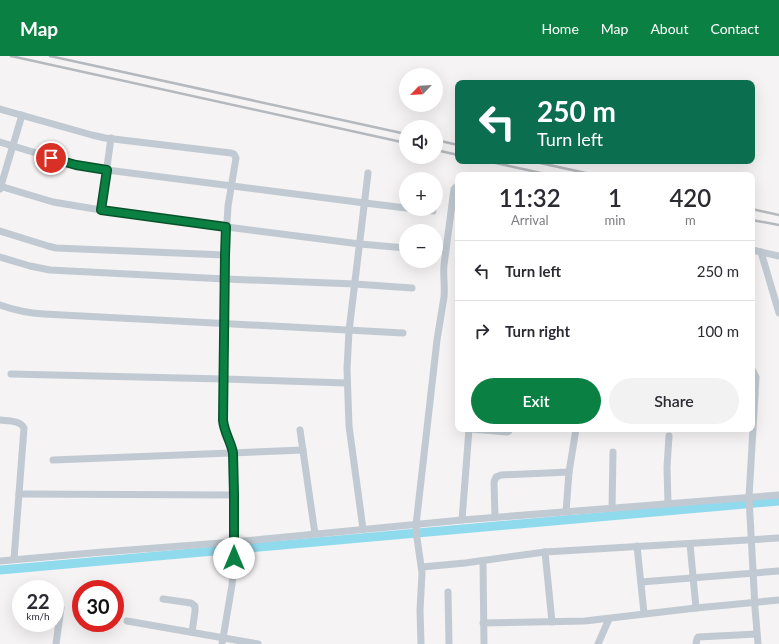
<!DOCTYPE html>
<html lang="en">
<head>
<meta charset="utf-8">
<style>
  :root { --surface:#fff; --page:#f2f2f3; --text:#2b2b33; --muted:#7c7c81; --line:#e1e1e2; --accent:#0b8043 }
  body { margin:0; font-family:Lato,sans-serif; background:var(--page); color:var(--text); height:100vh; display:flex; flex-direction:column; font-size:15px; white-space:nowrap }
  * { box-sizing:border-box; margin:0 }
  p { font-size:13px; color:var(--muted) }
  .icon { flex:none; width:22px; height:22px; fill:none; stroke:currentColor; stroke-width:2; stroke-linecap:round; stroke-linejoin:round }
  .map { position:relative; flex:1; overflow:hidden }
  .panel { position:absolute; left:455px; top:116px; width:300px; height:260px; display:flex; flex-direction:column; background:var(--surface); border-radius:8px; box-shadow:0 4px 16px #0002 }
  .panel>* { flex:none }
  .guide { position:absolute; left:455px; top:24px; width:300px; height:84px; border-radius:8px; box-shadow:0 4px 16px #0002; background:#0b6e4f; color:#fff; overflow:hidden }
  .needle { width:26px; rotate:245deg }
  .fabs { position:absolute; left:399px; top:12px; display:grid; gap:8px }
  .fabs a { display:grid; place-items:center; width:44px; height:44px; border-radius:50%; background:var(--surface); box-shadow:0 4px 16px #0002; font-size:20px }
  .speed { position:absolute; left:12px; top:524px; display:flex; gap:8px; font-size:20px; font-weight:700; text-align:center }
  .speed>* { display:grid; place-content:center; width:52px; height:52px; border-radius:50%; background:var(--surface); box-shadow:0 4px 16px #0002; line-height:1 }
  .speed small { font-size:10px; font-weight:400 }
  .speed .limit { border:6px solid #d22; background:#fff; color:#111 }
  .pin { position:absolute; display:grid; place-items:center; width:34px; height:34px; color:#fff; margin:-17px; border:2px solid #fff; border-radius:50%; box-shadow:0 1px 4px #0007 }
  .me { position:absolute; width:44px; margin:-22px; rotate:0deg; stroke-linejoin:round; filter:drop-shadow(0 0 3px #0008) }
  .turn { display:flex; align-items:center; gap:14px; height:84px; padding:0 16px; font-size:18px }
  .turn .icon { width:52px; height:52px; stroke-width:2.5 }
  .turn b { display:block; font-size:28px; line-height:34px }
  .eta { display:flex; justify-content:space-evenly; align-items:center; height:68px; text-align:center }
  .eta b { font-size:24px; font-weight:600; line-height:28px }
  .button { display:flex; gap:8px; margin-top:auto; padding:8px 16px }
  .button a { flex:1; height:46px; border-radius:24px; background:var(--accent); color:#fff; font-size:16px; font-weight:600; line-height:46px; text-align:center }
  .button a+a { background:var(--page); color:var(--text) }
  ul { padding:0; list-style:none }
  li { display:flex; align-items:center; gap:12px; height:60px; padding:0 16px; border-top:1px solid var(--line) }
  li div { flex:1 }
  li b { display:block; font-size:15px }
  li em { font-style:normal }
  header { display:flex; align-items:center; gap:24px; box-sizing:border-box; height:56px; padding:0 20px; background:var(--accent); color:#fff }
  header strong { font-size:19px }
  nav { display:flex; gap:22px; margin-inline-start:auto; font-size:14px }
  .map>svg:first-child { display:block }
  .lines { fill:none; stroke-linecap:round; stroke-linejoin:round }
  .canal { stroke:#90daee; stroke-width:9 }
  .minor { stroke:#c1cad2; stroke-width:7 }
  .rail { stroke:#b5b8bd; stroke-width:2.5 }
  .route-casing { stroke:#07532c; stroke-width:10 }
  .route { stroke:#0b8043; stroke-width:7 }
</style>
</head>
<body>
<header>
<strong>Map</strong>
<nav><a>Home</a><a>Map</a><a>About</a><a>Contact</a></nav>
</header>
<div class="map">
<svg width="779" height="588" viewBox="0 0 779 588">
  <rect width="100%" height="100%" fill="#f5f3f3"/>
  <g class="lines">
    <polyline class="canal" points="0,514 779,445"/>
    <g class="minor">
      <polyline points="0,53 92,79 105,82 231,97 234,98 236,102 228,150 225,199 223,323 223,364 225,375 232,392 234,405 234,439 233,515 232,529 222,588"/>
      <polyline points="0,86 76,109 99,113 365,147 406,152"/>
      <polyline points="0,130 53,146 101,154 227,171 360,188 406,192"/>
      <polyline points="0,133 22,59"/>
      <polyline points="417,153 433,155"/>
      <polyline points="101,154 111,82"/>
      <polyline points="0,175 48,190 56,192 225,199"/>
      <polyline points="752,194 779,200"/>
      <polyline points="761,196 779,257"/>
      <polyline points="0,201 30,210 50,214 225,223 355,228 412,232"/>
      <path d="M0,249C14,254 28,257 44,258L403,277"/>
      <polyline points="752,314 753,315 756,321 749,441 755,552 758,588"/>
      <polyline points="11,318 223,323 347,327"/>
      <path d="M0,364C8,365 20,364 24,372L14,503"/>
      <polyline points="471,373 507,376 509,375 510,373"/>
      <polyline points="300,374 315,478"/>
      <polyline points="53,404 303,394"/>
      <polyline points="19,438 234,439"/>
      <polyline points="668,448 667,411 669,380"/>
      <polyline points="612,452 613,396"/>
      <polyline points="566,456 569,416 576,373"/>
      <polyline points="495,461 494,426 496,421 501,419 569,416"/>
      <polyline points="462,464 469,373"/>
      <polyline points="363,473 349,370 347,313 349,275 368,117"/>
      <polyline points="690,488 696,552"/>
      <polyline points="637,490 644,557"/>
      <polyline points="545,496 552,566"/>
      <polyline points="0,505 103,496 234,486 462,464 779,439"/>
      <polyline points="483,505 484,588"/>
      <polyline points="422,511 465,507 545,496 779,482"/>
      <polyline points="641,526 779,515"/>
      <polyline points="448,536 449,588"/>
      <polyline points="163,543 191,547 195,550 195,555 192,576"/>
      <polyline points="127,565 258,588"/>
      <polyline points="483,567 585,565 696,552 779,544"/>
      <polyline points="56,588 61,552"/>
      <path d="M421,588L420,554L422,517L417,482L416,469L437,284L444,241C445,230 443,220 444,209L454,133L456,131L458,130"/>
      <polyline points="598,588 609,563"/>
      <polyline points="696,588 697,583 698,581 757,578"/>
    </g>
    <g class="rail">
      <polyline points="11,0 406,87"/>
      <polyline points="50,0 406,78"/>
      <polyline points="436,84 458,89"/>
      <polyline points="436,94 458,99"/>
      <polyline points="487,105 550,119"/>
      <polyline points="531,105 595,119"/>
      <polyline points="752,153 779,159"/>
      <polyline points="752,164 779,169"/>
    </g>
  </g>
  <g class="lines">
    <g class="route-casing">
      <path id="route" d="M51,102L76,109L107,114L101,154L226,171L225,199L223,364C224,376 231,386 233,397L234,439V502"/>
    </g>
    <use href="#route" class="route"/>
  </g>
</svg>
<div class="fabs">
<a><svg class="needle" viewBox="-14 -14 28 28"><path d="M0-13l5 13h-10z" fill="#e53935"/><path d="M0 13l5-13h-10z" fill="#7c7c81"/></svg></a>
<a><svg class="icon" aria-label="sound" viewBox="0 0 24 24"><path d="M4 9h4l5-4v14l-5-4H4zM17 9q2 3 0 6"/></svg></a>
<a>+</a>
<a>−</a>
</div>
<div class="speed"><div>22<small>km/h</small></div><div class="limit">30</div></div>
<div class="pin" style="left:51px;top:102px;background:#d93025"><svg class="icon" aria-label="arrive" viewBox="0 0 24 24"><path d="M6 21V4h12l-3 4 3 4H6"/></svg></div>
<svg class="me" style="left:234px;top:502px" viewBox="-20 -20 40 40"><circle r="19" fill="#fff"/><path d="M0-13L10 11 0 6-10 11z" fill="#0b8043"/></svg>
<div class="guide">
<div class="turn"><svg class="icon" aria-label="left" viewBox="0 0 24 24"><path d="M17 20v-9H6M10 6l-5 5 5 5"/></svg><div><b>250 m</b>Turn left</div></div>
</div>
<section class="panel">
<div class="eta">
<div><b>11:32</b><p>Arrival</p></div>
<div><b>1</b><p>min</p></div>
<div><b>420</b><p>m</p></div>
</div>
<ul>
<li><svg class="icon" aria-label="left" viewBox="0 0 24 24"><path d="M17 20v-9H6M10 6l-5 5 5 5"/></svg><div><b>Turn left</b></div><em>250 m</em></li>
<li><svg class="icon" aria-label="right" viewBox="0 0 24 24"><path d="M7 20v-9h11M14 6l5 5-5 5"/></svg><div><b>Turn right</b></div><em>100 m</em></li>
</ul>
<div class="button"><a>Exit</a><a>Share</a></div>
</section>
</div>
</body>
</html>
